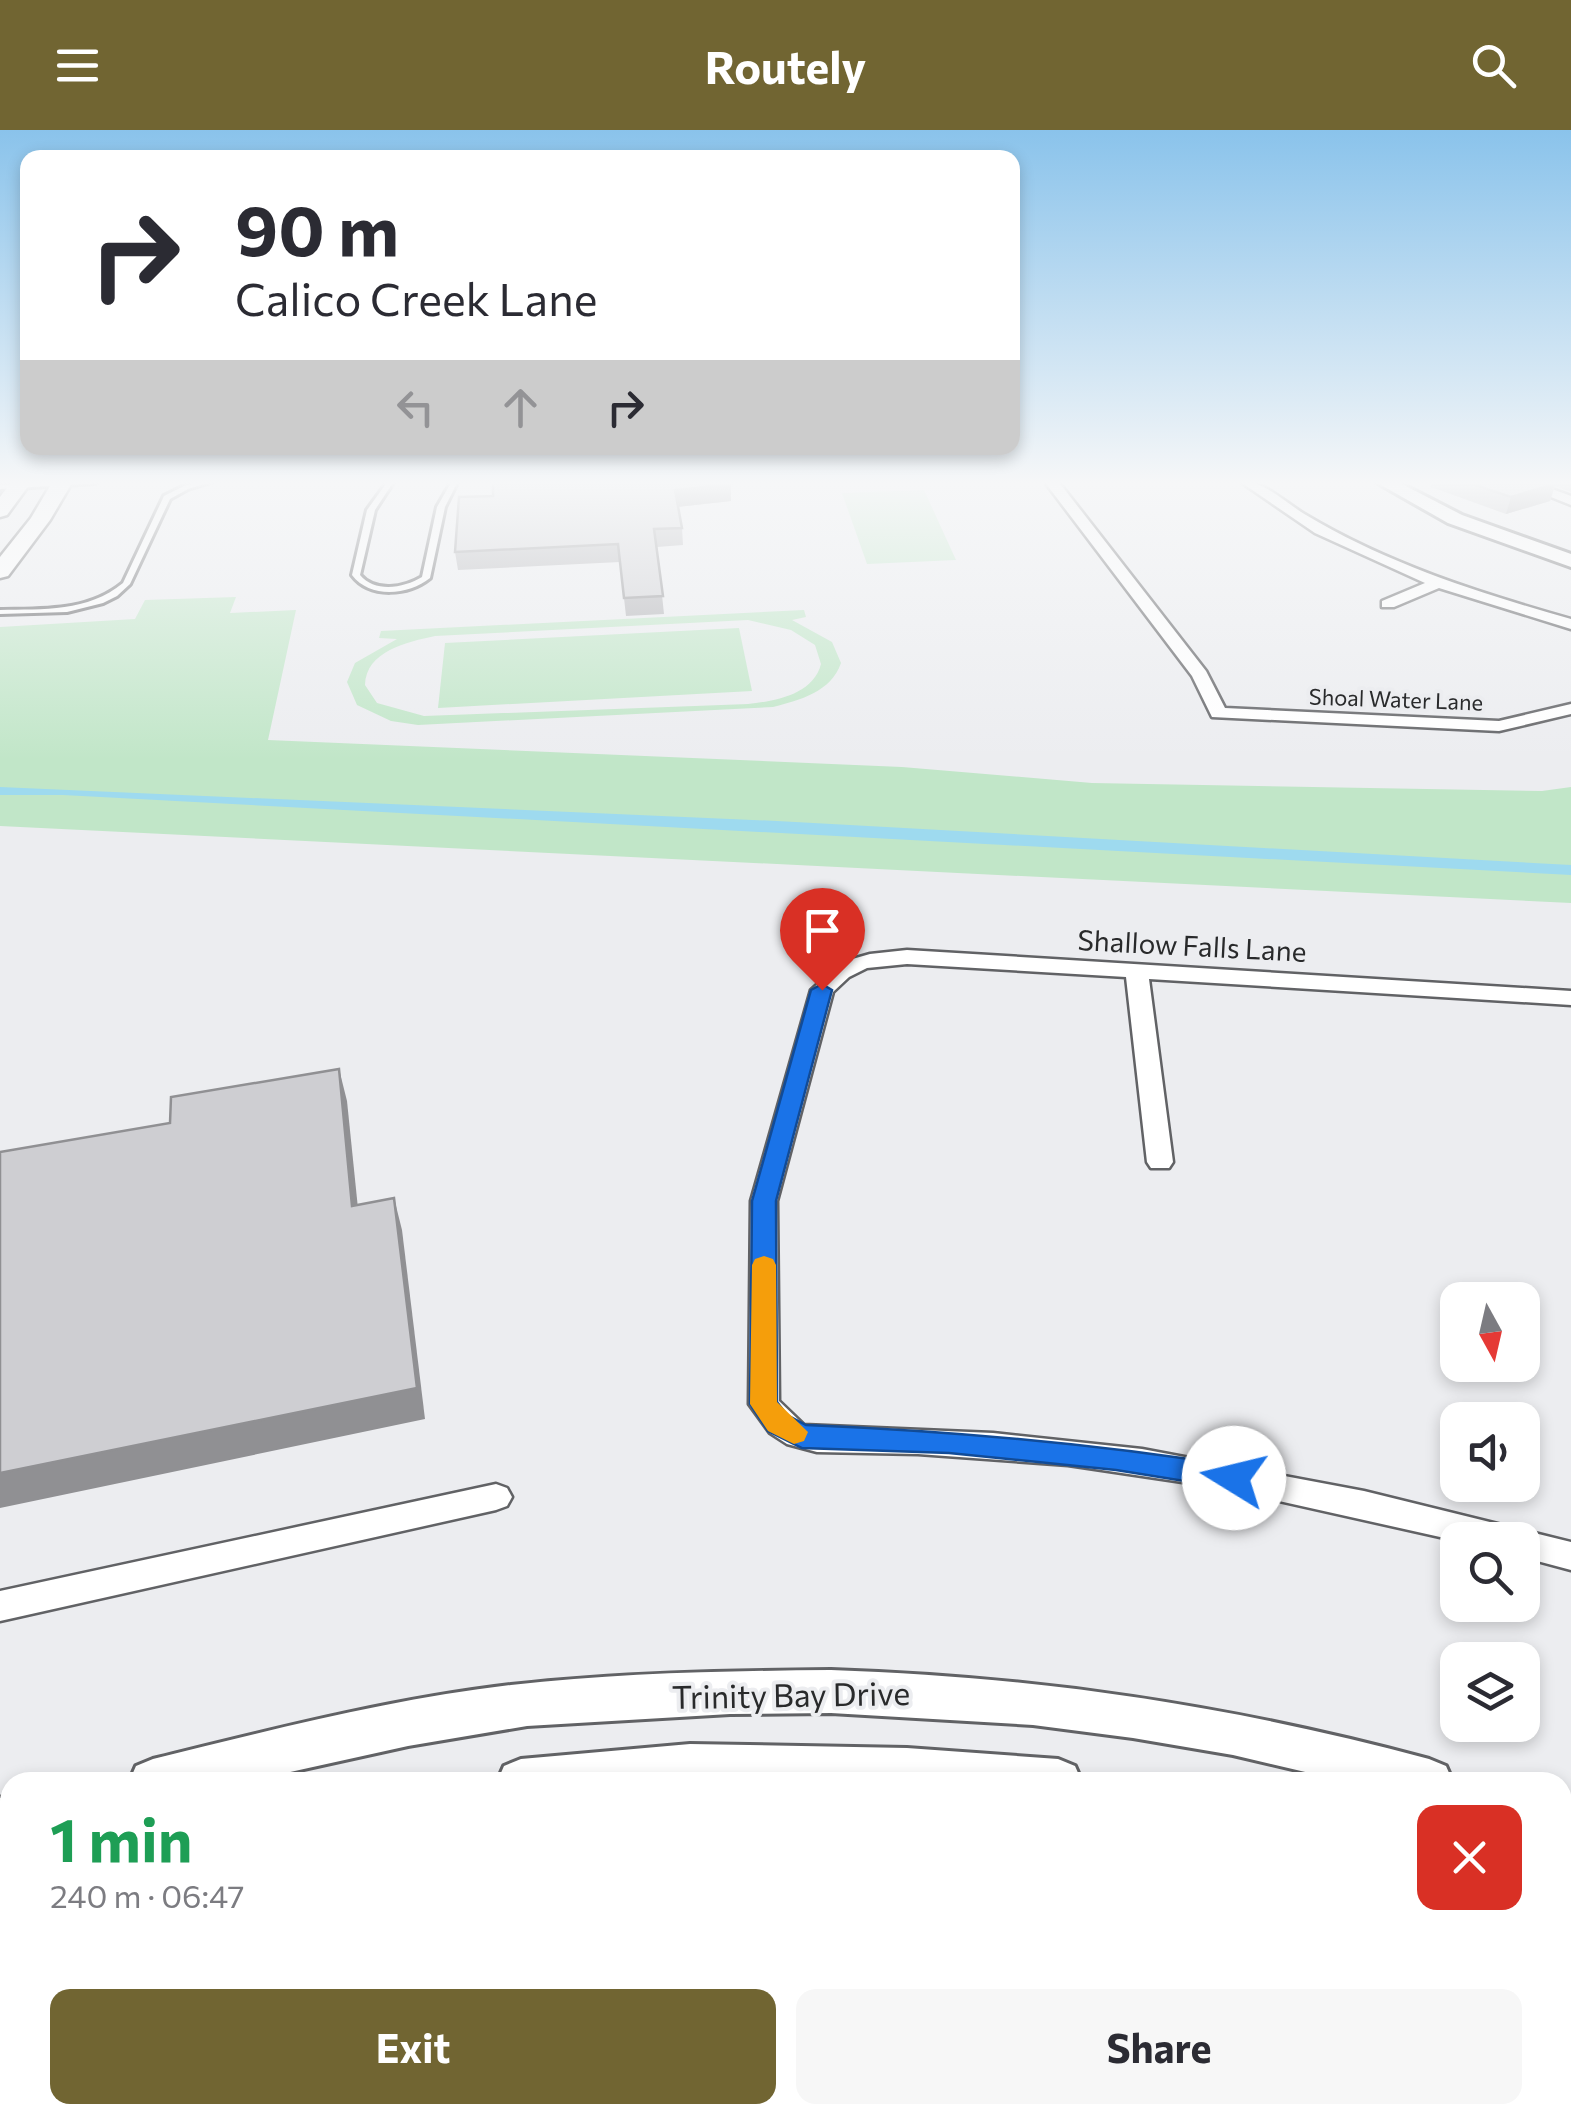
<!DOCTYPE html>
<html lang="en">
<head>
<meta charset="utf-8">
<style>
  :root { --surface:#fff; --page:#f7f7f7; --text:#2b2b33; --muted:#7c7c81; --accent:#716532 }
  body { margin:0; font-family:Commissioner,sans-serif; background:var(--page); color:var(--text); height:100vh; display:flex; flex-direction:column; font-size:38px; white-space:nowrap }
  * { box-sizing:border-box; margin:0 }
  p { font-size:32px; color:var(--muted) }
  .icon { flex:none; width:55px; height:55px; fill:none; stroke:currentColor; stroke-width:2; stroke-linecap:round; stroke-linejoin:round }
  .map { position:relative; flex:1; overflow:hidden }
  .side { position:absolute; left:0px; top:1642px; width:1572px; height:352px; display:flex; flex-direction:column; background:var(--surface); border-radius:30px 30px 0 0; box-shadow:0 5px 15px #0003 }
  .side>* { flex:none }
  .guide { position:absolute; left:20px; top:20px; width:1000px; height:305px; border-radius:20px; box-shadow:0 5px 15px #0003; background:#fff; color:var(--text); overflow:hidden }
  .needle { width:65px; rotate:172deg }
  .fabs { position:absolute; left:1440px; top:1152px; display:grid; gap:20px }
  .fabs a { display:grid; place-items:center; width:100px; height:100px; border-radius:20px; background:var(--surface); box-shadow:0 5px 15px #0003; font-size:50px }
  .pin { position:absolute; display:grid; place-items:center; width:85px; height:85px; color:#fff; margin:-102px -42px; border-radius:50% 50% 50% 0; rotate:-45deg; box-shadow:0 0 10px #0007 }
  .pin .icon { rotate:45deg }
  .me { position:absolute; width:110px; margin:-55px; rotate:279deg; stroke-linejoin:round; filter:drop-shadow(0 0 8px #0008) }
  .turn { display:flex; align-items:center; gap:35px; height:210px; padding:0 50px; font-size:45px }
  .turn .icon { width:130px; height:130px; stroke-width:2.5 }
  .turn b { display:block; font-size:70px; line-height:85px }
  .lanes { display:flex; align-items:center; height:95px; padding:0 50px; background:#0003; justify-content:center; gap:50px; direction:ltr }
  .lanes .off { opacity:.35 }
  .round { display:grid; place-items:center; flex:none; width:105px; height:105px; border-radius:20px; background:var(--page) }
  .overview { display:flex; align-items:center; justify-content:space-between; height:170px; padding:0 50px }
  h1 { font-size:60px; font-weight:700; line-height:75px; color:#1e9e55 }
  .action { display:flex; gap:20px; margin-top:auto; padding:20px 50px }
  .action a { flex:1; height:115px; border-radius:20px; background:var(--accent); color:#fff; font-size:40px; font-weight:700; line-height:115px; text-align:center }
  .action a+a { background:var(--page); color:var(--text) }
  header { display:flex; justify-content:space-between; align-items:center; height:130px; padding:0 50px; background:var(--accent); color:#fff; font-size:45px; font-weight:700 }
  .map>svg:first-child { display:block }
  .green { fill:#c1e6c8; fill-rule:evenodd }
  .water { fill:#9edaef }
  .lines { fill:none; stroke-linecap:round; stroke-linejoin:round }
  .service-casing { stroke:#616265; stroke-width:6 }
  .minor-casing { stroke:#616265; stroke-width:5 }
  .tertiary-casing { stroke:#616265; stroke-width:6 }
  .secondary-casing { stroke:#616265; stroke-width:5 }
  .service { fill:#fff; fill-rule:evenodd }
  .minor { fill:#fff; fill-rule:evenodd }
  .tertiary { fill:#fff; fill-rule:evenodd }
  .secondary { fill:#fff; fill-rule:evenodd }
  .wall { fill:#b1b1b5 }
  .shaded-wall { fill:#909093 }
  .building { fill:#ceced2; stroke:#909093; stroke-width:2.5 }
  .route { fill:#1a73e8; stroke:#114b97; stroke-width:2.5 }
  .slow { fill:#f59e0b }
  .labels { text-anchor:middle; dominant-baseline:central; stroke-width:8; stroke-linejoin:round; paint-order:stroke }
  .far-street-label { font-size:22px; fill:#292a2b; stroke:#ecedf0 }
  .street-label { font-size:28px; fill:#292a2b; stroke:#ecedf0 }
  .near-street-label { font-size:32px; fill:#292a2b; stroke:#ecedf0 }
</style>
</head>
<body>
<header><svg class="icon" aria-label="menu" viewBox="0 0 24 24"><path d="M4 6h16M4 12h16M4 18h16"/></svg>Routely<svg class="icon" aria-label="search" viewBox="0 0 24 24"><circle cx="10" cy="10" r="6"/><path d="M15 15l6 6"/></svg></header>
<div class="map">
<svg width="1571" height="1993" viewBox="0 0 1571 1993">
  <rect width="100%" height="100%" fill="#ecedf0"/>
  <g class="green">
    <polygon points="924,360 956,430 867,434 842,363"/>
    <polygon points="236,467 230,483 296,480 268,610 902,637 1092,653 1542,661 1571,657 1571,773 0,696 0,497 135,489 145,470"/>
    <path d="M804,480L806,487L792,490L832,512L841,533C831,562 800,570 773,577L418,595L391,591L357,575L347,552L355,533L397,509L379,508L381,501ZM748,490L791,500L815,515L821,534C813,565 775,571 748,574L424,586L377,573L365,555C366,521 407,512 435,506Z"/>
    <polygon points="739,498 752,561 438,578 445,513"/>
  </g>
  <polygon class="water" points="0,657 777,691 1571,735 1571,745 63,665 0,665"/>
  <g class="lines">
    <g class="service-casing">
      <g id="service">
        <polygon points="65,351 98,351 95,353 0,359 0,355"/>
        <path d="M203,351H214L188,359L170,369L130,454L117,466L103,473L67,482L0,484V480C43,479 88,482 123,453L164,366L184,356Z"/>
        <path d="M388,351H394L375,380L360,445C375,463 404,458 422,447L437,377L452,351H458L445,377L430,448C409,465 370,469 352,445L367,380Z"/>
      </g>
    </g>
    <g class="minor-casing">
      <g id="minor">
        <polygon points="1044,351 1058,351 1206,541 1225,578 1499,591 1571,574 1571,584 1499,601 1212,587 1192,546"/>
        <path d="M1239,351C1264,350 1284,372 1306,385C1388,434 1479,463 1571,489V499L1439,458L1394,477H1382V471L1425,453L1315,403Z"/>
        <polygon points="1511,351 1530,351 1571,366 1571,375"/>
        <polygon points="907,820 1571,861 1571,875 1149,849 1173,1032 1169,1038 1151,1038 1147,1032 1126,847 907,834 867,838 849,847 833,862 777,1071 779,1271 804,1295 993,1303 1142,1319 1364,1361 1571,1412 1571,1440 1522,1427 1522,1410 1458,1411 1216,1357 1068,1335 918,1324 817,1322 787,1314 770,1303 749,1274 751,1071 811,860 842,832 870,824"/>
        <polygon points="496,1354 507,1358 512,1367 507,1376 496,1380 0,1491 0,1461"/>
      </g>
    </g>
    <g class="tertiary-casing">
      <g id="tertiary">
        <polygon points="1374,351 1396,351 1462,385 1571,424 1571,437 1448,393"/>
        <path d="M831,1540C1038,1547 1229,1575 1429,1629L1446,1636L1453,1652H1348L1233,1625L1133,1608L1033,1595L831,1583L730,1584L527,1596L408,1616L245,1652H129L136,1636L153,1629C271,1600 391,1569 511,1555C617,1543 725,1541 831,1540Z"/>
        <polygon points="690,1614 907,1618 1058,1629 1075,1636 1082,1652 497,1652 504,1636 521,1629"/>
        <polygon points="10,1665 10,1713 0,1716 0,1668"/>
        <polygon points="1562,1671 1571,1674 1571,1722 1562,1719"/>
        <polygon points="10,1739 10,1789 0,1791 0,1741"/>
        <polygon points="1562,1748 1571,1751 1571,1801 1562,1798"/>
      </g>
    </g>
    <g class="secondary-casing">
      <g id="secondary">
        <polygon points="12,351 32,351 7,385 0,387 0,367"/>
        <polygon points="53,351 73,351 50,390 8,446 0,448 0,427 31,388"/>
      </g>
    </g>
    <use href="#service" class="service"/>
    <use href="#minor" class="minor"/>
    <use href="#tertiary" class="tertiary"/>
    <use href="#secondary" class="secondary"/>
  </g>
  <g class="wall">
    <polygon points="1429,351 1571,351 1571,362 1555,356 1550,371 1506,384 1431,357 1432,353"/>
    <polygon points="731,354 731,371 678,377 682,398 683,415 657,417 664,484 626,486 620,432 458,440 455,422"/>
  </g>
  <g class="shaded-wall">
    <polygon points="731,354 731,371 676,377 675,360"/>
    <polygon points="1555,354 1550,371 1506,384 1511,367"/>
    <polygon points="339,939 347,971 361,1108 352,1076"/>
    <polygon points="394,1068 402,1100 425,1289 0,1378 0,1343"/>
  </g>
  <g class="building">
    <polygon points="493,351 730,351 731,354 675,360 682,398 654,399 663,466 624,468 618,414 455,422 459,367 493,366"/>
    <polygon points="1463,351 1547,351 1555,354 1511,367"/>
    <polygon points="339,939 352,1076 394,1068 417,1258 0,1343 0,1022 170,993 171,967"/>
  </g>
  <linearGradient id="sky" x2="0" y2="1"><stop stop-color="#8ac3eb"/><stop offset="0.56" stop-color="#f6f7f8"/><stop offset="1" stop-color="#f6f7f8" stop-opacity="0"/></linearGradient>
  <rect width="1571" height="630" fill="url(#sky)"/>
  <path class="route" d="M822,854L832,860L776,1071L777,1272L787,1285L806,1295C950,1301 1091,1313 1234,1336L1243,1339L1248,1348L1243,1356L1234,1359L1116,1340L949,1323L802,1318L768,1301L750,1274L752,1071L811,860Z"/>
  <polygon class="slow" points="764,1126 773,1129 776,1135 777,1272 808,1302 804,1311 794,1314 768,1301 750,1274 752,1135 755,1129"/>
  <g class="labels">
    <g class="far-street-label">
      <text transform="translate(1396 569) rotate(2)">Shoal Water Lane</text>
    </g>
    <g class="street-label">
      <text transform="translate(1192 815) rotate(3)">Shallow Falls Lane</text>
    </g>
    <g class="near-street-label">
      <text transform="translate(791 1564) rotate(-1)">Trinity Bay Drive</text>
    </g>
  </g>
</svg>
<div class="fabs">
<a><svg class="needle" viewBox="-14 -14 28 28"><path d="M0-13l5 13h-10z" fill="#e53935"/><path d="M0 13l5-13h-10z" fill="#7c7c81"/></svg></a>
<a><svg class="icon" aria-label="sound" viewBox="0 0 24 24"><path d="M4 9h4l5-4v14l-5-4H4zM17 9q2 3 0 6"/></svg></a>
<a><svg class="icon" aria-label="search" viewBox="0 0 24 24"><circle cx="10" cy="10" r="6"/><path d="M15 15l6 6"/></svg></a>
<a><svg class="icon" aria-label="layers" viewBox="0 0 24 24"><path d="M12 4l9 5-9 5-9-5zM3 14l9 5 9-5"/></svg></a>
</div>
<div class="pin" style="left:822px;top:860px;background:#d93025"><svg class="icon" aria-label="arrive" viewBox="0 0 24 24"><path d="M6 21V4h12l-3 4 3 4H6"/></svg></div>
<svg class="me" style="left:1234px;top:1348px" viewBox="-20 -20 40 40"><circle r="19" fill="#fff"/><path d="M0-13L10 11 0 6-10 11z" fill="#1a73e8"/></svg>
<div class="guide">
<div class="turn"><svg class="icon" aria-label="right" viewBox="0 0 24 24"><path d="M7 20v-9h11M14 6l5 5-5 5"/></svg><div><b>90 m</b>Calico Creek Lane</div></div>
<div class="lanes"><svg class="icon off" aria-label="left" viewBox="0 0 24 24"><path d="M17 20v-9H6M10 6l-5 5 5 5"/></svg><svg class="icon off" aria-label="ahead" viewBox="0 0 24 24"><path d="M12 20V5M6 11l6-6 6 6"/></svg><svg class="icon" aria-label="right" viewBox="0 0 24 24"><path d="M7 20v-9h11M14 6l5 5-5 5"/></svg></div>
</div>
<section class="side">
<div class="overview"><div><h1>1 min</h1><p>240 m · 06:47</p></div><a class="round" style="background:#d93025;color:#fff"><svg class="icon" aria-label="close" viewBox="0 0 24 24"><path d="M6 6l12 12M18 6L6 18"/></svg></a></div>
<div class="action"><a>Exit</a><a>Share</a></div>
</section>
</div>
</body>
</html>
